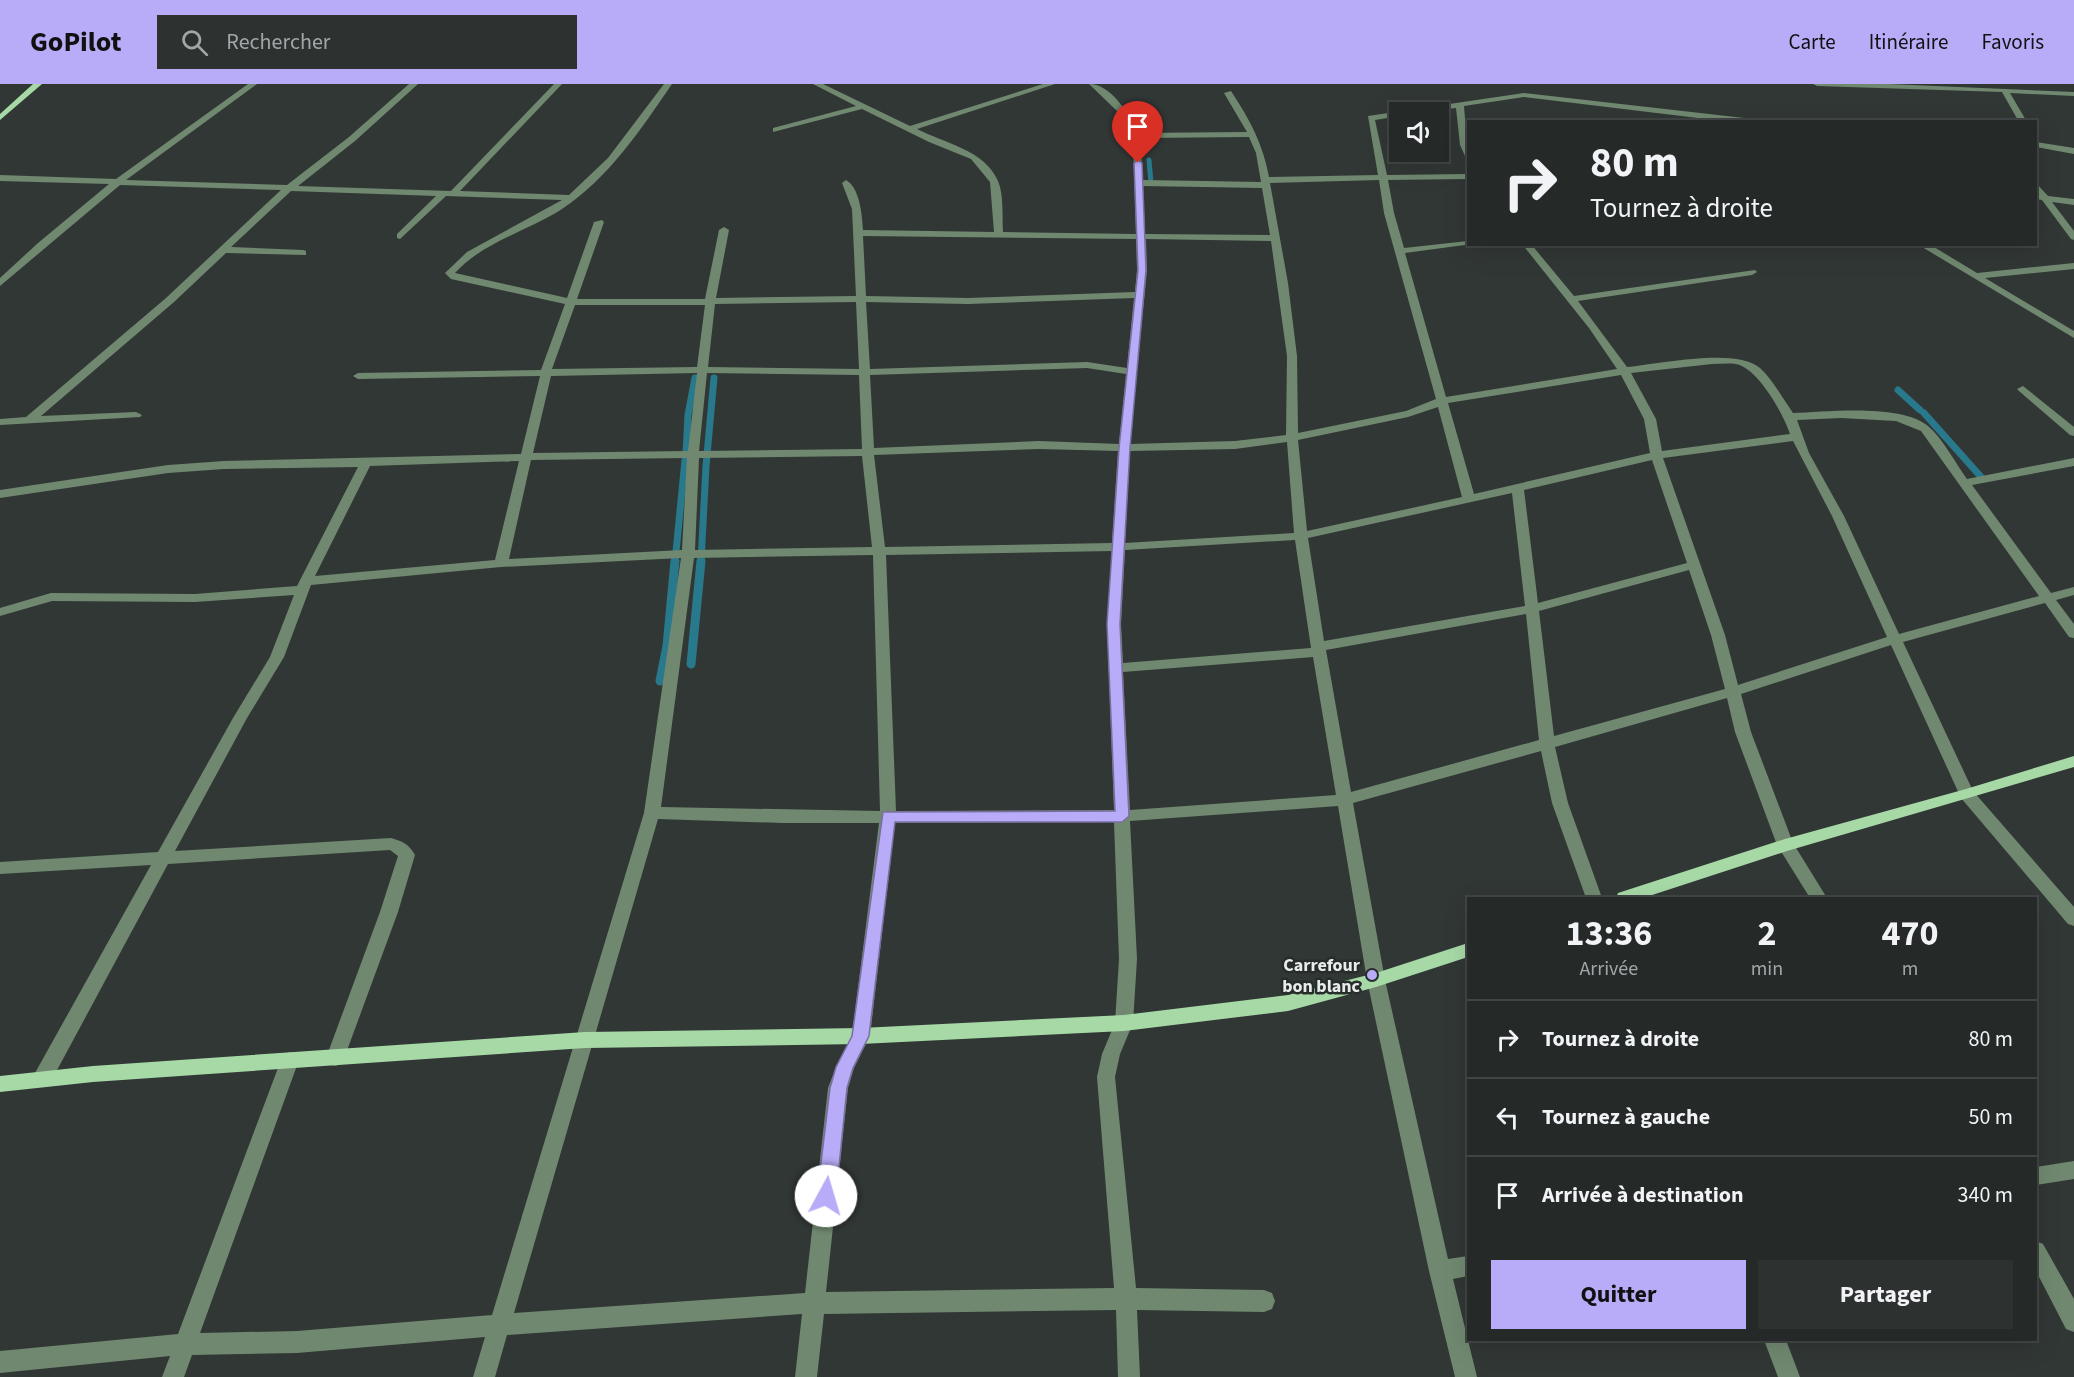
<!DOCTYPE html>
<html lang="fr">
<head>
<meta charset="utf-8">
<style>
  :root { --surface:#252928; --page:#2d3130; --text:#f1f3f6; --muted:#a3a6a8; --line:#424545; --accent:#b8abf7 }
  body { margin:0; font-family:"Source Sans 3",sans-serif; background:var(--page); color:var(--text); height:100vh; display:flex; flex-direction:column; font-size:22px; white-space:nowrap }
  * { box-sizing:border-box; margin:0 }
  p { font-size:20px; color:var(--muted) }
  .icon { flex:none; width:33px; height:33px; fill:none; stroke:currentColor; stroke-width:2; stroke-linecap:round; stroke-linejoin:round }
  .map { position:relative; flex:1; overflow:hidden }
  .side { position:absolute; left:1467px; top:813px; width:570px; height:444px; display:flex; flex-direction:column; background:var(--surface); border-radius:0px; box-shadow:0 6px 24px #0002,0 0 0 2px var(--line) }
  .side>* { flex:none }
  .guide { position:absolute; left:1467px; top:36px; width:570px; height:126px; border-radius:0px; box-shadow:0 6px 24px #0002,0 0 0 2px var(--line); background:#252928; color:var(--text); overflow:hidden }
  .controls { position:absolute; left:1389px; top:18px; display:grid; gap:12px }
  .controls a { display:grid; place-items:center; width:60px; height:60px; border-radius:0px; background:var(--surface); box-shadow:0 6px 24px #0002,0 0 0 2px var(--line); font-size:30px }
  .pin { position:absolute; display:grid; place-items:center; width:51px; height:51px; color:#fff; margin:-62px -26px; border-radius:50% 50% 50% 0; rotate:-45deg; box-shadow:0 0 6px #0007 }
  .pin .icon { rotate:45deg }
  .me { position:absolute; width:66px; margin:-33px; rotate:6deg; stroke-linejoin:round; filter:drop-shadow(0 0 4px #0008) }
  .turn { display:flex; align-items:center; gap:21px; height:126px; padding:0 24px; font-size:27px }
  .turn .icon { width:78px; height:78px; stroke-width:2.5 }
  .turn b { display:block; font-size:42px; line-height:51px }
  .eta { display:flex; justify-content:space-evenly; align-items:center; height:102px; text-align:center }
  .eta b { font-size:36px; font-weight:700; line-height:42px }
  .primary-button { display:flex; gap:12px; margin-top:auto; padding:12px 24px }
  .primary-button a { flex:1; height:69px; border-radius:0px; background:var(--accent); color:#111; font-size:24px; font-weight:700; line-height:69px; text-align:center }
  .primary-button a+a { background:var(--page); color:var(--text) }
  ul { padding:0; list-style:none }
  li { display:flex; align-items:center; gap:18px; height:78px; padding:0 24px; border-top:2px solid var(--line) }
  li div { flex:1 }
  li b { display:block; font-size:22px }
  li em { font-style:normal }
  header { display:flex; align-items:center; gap:36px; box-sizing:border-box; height:84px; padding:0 30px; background:var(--accent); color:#111 }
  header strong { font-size:28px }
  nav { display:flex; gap:33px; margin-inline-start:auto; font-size:21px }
  .search { width:420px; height:54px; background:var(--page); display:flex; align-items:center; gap:15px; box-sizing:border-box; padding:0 21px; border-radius:0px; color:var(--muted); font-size:22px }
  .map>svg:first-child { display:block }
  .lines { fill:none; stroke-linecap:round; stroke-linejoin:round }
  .stream-far2 { stroke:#29798d; stroke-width:5 }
  .stream-far1 { stroke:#29798d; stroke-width:7 }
  .stream { stroke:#29798d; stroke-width:9 }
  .minor { fill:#708870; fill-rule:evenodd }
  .major { fill:#a7d9a7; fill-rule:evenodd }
  .route { fill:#b8abf7; stroke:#786fa1; stroke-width:1.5 }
  .poi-dot { fill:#b8abf7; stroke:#272d2b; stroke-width:2 }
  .labels { text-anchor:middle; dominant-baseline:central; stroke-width:5; stroke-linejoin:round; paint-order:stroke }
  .poi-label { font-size:18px; font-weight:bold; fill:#e8edeb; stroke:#272d2b; text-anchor:end }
</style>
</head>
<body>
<header>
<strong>GoPilot</strong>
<div class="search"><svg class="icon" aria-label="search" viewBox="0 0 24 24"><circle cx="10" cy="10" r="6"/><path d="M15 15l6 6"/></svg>Rechercher</div>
<nav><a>Carte</a><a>Itinéraire</a><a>Favoris</a></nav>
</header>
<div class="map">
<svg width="2074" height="1293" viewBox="0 0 2074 1293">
  <rect width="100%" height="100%" fill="#313735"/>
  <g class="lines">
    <polyline class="stream-far2" points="1149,76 1151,99"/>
    <g class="stream-far1">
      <polyline points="1898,306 1920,326"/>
      <polyline points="1924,329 1982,394"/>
      <polyline points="686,370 688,331 695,294"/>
      <polyline points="675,478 685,376"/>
      <polyline points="701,478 706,382 714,294"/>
    </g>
    <g class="stream">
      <polyline points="691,580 701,477"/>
      <polyline points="660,597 667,562 675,477"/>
    </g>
    <g class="minor">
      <path d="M248,0H257L126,96L287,101L349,53L409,0H418L355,57L298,102L451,107L554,0H562L460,107L569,111L608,74L664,0H672C641,45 609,94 562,125C528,147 483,158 455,189L567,214L594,138L602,136L604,138L577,215H705L719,146L724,143L729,146L716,214L856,212L852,125L842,99L846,96C860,104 862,131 863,146L994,148L990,98L971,75L929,58L862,25L773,48V44L856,22L813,0H823L910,42L1043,0H1055L917,45C944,59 985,66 998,97C1004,111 1002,133 1003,148L1136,150L1133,58L1117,27L1089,0C1112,0 1129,31 1138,49L1247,48L1224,9L1231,7C1250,36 1263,60 1269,93L1378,91L1368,32L1524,9L1762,36L1731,38L1524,13L1464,22L1468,73L1465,72L1460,61L1456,24L1423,28H1400V32L1375,36L1387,91L1468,90V95L1388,96L1394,129L1404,164L1468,157V160H1472L1405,169L1446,313L1617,285L1589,244L1522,160H1531L1574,212L1755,186L1757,188L1752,191L1578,217L1627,283C1658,280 1737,263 1760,284C1773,296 1783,315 1793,329C1827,328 1903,319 1929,343C1943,355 1956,380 1967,395L2074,374V382L1972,401L2051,509L2074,503V511L2056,516L2074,540V554L2069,553L2045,519L1903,558L1973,707L2074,823V842L2068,840L1961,714L1891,561L1741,610L1751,648L1793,759L1827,814H1810L1777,761L1735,648L1727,614L1555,663L1568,719L1602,814H1586L1552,719L1541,667L1353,719L1385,896L1448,1175L1468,1172V1192L1453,1195L1477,1293H1455L1429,1187L1367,896L1338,722L1130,737L1137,875L1133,939L1120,970L1115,993L1136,1204L1264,1206L1272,1209L1275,1217L1272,1225L1264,1228L1137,1226L1140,1293H1118L1116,1226L824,1230L817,1293H795L802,1230L507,1251L495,1293H473L485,1253L297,1269L192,1271L184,1293H162L170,1272L0,1289V1267L178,1250L281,976L283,970L290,968L297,970L299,976L200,1249L297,1247L492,1231L644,729L681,474L501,483L311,501L284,573L247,634L175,767L391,754C402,757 409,760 415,771L398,828L342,980L335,982L328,980L326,974L380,828L398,772L390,766L168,780L49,1001L42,1003L35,1001L33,995L35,989L151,781L0,790V778L158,768L233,634L270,573L294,511L195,518L52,517L0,532V524L51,509L195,510L297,502L358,383L224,385L168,389L0,414V406L168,381L224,377L521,370L540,292L358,295L353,292L358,289L541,286L565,220L451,195L445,189L467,168L562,116L446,112L400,155L397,154V150L436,112L291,107L231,163L303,166L306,167V171L226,169L174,218L41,332L136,328L142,331L140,333L0,341V335L26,333L166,214L281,106L120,101L0,202V194L38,159L109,100L0,97V91L116,95ZM1249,53L1256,69L1261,98L1143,96L1140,54ZM1379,96L1384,129L1436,315L1406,327L1298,349L1297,272L1288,199L1270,99ZM1143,102L1262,104L1270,151L1145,150ZM863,152L1136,155L1137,186L1135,208L968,214L866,212ZM1146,155L1271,157L1287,272L1286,351L1235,357L1130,360L1147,186ZM1134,214L1127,284L1087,278L870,285L866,218L968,220ZM856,218L859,285L708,283L715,220ZM575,221H705L697,283L552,285ZM1712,280C1720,280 1729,279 1736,280C1758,284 1784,331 1790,350L1662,367L1656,335L1631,289ZM1087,284L1126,290L1119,360L1039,357L874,364L870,291ZM697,289L688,367L533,369L551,292ZM707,289L859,291L862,365L699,367ZM1621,291L1644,335L1650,369L1474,410L1448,319ZM1438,323L1462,413L1307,447L1298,356L1408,333ZM1841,334L1896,337L1921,347L2039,512L1899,550L1844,432L1809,369L1797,336ZM1793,357L1832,432L1887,553L1738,601L1725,551L1663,374ZM1287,358L1294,449L1125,459L1130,367L1235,365ZM1039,365L1118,367L1112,459L885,463L874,371ZM862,372L872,463L695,466L699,374ZM687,374L682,466L509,475L531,376ZM1652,376L1687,479L1538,519L1524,406ZM519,377L495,476L315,492L370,382ZM1512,409L1525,522L1324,557L1308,454ZM1295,456L1311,564L1123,579L1121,540L1125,466ZM1112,467L1107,540L1114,726L896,727L886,471ZM873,471L880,727L661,723L694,474ZM1689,486L1711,551L1725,605L1554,652L1539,527ZM1526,530L1539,656L1351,708L1326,566ZM1313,573L1336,711L1130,726L1123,588ZM658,735L783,739H879L852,951L836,983L828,1004L805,1209L514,1229ZM1114,738L1119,875L1115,939L1102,970L1097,993L1114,1204L826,1208L848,1004L854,984L870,952L895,739Z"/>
      <polygon points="1813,0 1889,0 2074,8 2074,12 2010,9 2027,38 2019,38 2002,8 1817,2"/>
      <polygon points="2036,58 2074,64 2074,70 2036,63"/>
      <polygon points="2036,99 2048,112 2074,115 2074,121 2052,118 2074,147 2074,156 2071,155 2042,116 2036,115 2038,110"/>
      <polygon points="1917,160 1929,160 1977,189 2074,179 2074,185 1985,194 2074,247 2074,254"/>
      <polygon points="2023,302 2074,343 2074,352 2070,351 2019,307 2017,305"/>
      <polygon points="2074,1077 2074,1095 2036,1101 2036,1083"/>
      <polygon points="2036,1157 2043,1160 2074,1215 2074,1248 2066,1245 2036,1187"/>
      <polygon points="1764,1256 1786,1256 1800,1293 1778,1293"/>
    </g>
    <g class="major">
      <polygon points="33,0 42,0 0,36 0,30"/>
      <polygon points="2074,672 2074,683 1787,767 1643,814 1616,814 1618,809 1785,755 1966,705"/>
      <polygon points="1468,859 1468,873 1376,903 1288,927 1124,947 861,960 585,964 93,998 0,1008 0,992 93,982 585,948 861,944 1124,931 1288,911 1376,889"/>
    </g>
  </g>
  <polygon class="route" points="1138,76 1142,79 1146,186 1130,364 1120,540 1129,732 1122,738 895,738 869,952 853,984 847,1004 836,1112 833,1118 826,1120 820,1118 817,1112 830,1004 836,983 852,952 883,728 1115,727 1107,540 1119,364 1138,186 1134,79"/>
  <circle class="poi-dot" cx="1372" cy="891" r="6"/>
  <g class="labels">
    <g class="poi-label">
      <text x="1360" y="881">Carrefour<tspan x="1360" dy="21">bon blanc</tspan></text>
    </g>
  </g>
</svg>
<div class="controls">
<a><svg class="icon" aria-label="sound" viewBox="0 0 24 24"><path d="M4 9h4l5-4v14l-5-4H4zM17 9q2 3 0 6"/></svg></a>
</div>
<div class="pin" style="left:1138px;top:79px;background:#d93025"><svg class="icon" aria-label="arrive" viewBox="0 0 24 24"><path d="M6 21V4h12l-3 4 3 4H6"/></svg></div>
<svg class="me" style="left:826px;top:1112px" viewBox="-20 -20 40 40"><circle r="19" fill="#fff"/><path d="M0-13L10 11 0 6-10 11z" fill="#b8abf7"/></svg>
<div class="guide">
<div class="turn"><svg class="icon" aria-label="right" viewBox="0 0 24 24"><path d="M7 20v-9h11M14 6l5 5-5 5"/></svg><div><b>80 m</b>Tournez à droite</div></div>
</div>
<section class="side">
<div class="eta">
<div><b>13:36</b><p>Arrivée</p></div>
<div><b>2</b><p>min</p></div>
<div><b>470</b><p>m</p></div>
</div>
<ul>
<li><svg class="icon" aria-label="right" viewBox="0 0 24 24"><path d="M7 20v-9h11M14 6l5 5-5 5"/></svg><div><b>Tournez à droite</b></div><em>80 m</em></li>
<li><svg class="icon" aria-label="left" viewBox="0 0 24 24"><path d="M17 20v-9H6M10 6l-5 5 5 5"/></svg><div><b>Tournez à gauche</b></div><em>50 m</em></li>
<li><svg class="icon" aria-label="arrive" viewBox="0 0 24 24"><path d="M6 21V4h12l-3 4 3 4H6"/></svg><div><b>Arrivée à destination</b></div><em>340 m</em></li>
</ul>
<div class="primary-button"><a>Quitter</a><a>Partager</a></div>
</section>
</div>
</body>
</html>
